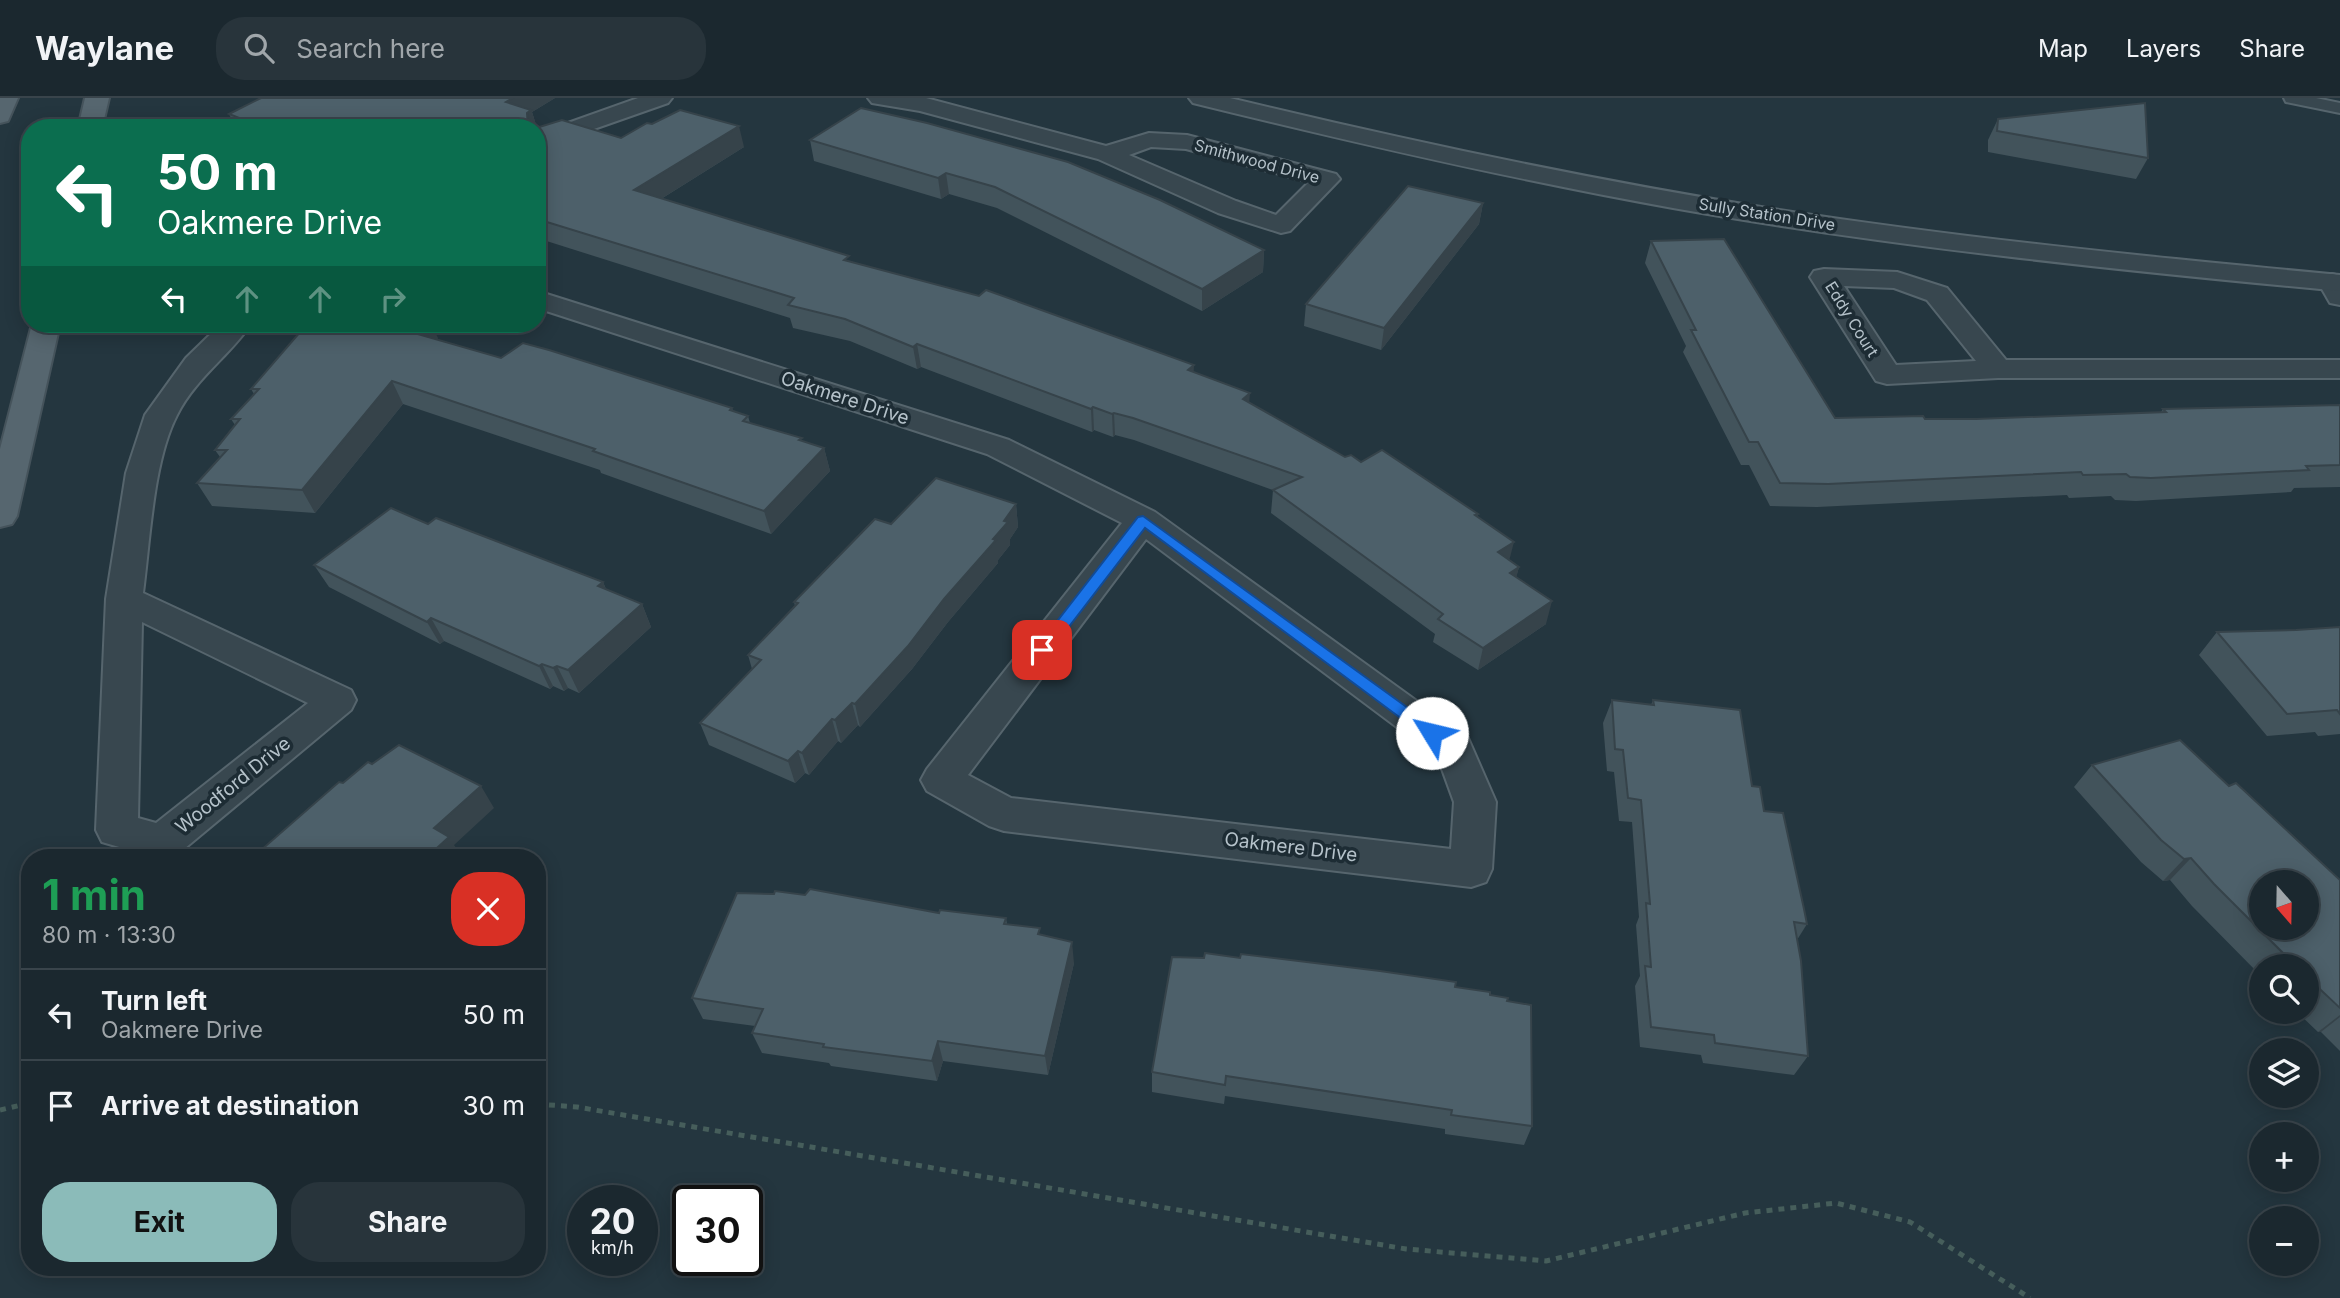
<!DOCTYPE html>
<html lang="en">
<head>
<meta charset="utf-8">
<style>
  :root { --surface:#1b282f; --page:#28343b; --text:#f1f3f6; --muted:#a0a6aa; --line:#39444b; --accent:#8bbbb9 }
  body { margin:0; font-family:Inter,sans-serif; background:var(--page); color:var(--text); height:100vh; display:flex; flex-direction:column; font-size:26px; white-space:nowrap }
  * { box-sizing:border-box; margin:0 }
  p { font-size:23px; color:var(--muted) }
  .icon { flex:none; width:38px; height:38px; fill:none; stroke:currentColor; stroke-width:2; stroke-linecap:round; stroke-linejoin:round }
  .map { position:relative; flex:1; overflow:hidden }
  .drawer { position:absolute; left:21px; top:751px; width:525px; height:427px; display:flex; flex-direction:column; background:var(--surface); border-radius:28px; box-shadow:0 4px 18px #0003,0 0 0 2px var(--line) }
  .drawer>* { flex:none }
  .hud { position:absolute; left:21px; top:21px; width:525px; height:214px; border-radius:28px; box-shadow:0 4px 18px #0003,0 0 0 2px var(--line); background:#0b6e4f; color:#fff; overflow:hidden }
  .needle { width:46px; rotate:160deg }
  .controls { position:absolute; left:2249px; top:772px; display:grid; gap:14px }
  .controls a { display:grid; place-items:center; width:70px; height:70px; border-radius:50%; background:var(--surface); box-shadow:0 4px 18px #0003,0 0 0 2px var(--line); font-size:35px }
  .speed { position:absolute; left:567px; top:1087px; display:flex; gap:14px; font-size:35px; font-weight:700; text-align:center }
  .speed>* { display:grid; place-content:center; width:91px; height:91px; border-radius:50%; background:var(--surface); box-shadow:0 4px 18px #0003,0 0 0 2px var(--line); line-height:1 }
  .speed small { font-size:18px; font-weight:400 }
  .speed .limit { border:4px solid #111; border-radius:10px; background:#fff; color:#111 }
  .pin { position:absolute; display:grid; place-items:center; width:60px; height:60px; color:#fff; margin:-30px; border-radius:14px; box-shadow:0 4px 10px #0006 }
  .me { position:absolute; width:77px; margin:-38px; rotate:306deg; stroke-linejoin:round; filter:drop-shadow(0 0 5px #0008) }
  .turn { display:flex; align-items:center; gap:24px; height:147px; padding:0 21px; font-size:32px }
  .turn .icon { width:91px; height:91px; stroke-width:2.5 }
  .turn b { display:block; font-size:49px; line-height:60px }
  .lanes { display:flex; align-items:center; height:66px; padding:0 21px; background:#0003; justify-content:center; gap:35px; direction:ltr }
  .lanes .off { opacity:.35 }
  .round { display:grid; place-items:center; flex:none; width:74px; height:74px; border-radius:28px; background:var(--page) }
  .headline { display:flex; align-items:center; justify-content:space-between; height:119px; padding:0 21px }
  h1 { font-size:42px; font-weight:700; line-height:52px; color:#1e9e55 }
  .action { display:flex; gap:14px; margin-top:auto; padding:14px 21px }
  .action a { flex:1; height:80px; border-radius:28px; background:var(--accent); color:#111; font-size:28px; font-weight:700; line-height:80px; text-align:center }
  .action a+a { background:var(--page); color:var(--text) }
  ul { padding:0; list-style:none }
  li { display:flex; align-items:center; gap:21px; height:91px; padding:0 21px; border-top:2px solid var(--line) }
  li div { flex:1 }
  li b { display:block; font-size:26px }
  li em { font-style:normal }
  header { display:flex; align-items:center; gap:42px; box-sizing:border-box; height:98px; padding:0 35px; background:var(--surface); border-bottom:2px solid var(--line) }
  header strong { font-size:33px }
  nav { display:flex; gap:38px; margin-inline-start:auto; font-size:24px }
  .search { width:490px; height:63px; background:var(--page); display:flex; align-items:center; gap:18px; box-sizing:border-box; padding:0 24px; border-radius:28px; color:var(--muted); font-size:26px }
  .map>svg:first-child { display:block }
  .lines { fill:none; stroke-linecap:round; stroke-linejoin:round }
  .service-casing { stroke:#56656d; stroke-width:4 }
  .minor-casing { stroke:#56656d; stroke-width:4 }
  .tertiary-casing { stroke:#56656d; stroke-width:4 }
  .primary-casing { stroke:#45535b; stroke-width:4 }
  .path { stroke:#465e5b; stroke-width:5; stroke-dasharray:6 6; stroke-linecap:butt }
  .service { fill:#38474f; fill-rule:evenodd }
  .minor { fill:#38474f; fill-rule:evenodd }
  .tertiary { fill:#38474f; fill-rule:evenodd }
  .primary { fill:#56666f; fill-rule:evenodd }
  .wall { fill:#42535b }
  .shaded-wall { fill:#36434a }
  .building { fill:#4d606a; stroke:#36434a; stroke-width:2; fill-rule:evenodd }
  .route { fill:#1a73e8; stroke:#114b97; stroke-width:2 }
  .labels { text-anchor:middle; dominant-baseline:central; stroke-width:7; stroke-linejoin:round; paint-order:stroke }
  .far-street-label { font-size:16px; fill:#b5c2ca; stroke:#1d2c34 }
  .street-label { font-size:19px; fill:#b5c2ca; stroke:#1d2c34 }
</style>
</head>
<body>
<header>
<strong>Waylane</strong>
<div class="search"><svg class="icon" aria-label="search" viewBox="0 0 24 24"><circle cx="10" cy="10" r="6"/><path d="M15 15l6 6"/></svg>Search here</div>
<nav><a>Map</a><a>Layers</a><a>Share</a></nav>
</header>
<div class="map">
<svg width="2340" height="1200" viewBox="0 0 2340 1200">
  <rect width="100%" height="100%" fill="#24363f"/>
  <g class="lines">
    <g class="service-casing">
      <polygon id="service" points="2284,0 2316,0 2340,5 2340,15 2286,4"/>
    </g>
    <g class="minor-casing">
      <g id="minor">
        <polygon points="638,0 672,0 668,5 537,51 537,36"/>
        <path d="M868,0H926L1106,48L1149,35L1187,37L1336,76L1340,81L1290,133L1281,135L1218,115L1098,61L920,13L872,5ZM1151,49L1186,51L1309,84L1276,117L1236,103L1129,57Z"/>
        <path d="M1824,171L1897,174L1947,190L2006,262H2340V280H1998L1887,286L1876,283L1810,179L1814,173ZM1844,188L1894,190L1927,202L1976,263L1896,267Z"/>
        <polygon points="2332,176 2340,178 2340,207 2330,205 2318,184 2322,178"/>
        <path d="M537,193L1009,342L1155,414L1468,640L1496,704L1492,771L1486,784L1471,789L1004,733L989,728L927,693L921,682L927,671L1122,425L987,356L537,210ZM1146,441L1438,660L1454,704L1451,751L1011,700L968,677Z"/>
        <path d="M221,226H251C229,258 195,281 177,317C153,363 150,443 143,495L351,592L356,602L351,612L178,756L157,760L102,744L96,732L106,501L126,375L145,317L186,260ZM142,524L308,605L156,725L138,720Z"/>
      </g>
    </g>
    <g class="tertiary-casing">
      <path id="tertiary" d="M1189,0H1230C1408,43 1586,81 1767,110C1957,140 2149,159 2340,177V193C2117,172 1893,149 1673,110C1511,81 1352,44 1193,5Z"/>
    </g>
    <g class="primary-casing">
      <g id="primary">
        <polygon points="0,0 18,0 8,23 0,25"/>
        <polygon points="85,0 109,0 102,30 78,30"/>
        <polygon points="32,226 60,226 17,418 12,426 0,429 0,351"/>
      </g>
    </g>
    <g class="path">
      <polyline points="537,1006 577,1009 1406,1151 1546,1163 1745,1115 1836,1105 1910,1124 2030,1200"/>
      <polyline points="0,1012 30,1005"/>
    </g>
    <use href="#service" class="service"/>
    <use href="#minor" class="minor"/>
    <use href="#tertiary" class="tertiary"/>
    <use href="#primary" class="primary"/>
  </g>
  <g class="wall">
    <polygon points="261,0 555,0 532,14 537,30 621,40 744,49 661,101 850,163 1194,274 1249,305 1345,359 1361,364 1478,416 1477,419 1509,462 1519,469 1516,479 1546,526 1478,572 1433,544 1435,536 1271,415 1273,392 1134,342 1115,337 1113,339 1094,332 1092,334 921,269 917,271 850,243 793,230 790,220 537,140 537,30 236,30 229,16"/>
    <polygon points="1998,21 2148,60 2136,81 1988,54 1988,42"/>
    <polygon points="810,42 1264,152 1263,174 1202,213 997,110 949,96 941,101 814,63"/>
    <polygon points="1483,105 1479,126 1381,252 1304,228 1306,206"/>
    <polygon points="1651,143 1835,320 1976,321 2161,314 2163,311 2340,307 2340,389 2294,390 2291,394 2136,403 2115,402 2111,398 2069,400 2067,397 1817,409 1770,408 1749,367 1741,367 1683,254 1686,248 1645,165"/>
    <polygon points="438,240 437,241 501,260 732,310 733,313 748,318 750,325 824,350 830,373 771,436 601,375 600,372 403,306 315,415 212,408 197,385 220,359 215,352 235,327 231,321 254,296 251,291"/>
    <polygon points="1016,406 1018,429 1010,441 1010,447 998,462 998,465 948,524 912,571 860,629 858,627 841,645 838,643 809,677 805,675 795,685 709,647 700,625 752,571 748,557 795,508 794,504 891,426"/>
    <polygon points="314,467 603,484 606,491 642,506 651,529 579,595 568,590 564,593 553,588 550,591 444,543 440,546 329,489"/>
    <polygon points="2340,529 2340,636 2318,638 2315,634 2267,638 2199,557 2217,534 2296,532"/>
    <polygon points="1612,602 1651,607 1653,602 1752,688 1764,713 1807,826 1797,842 1808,958 1794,977 1703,965 1701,957 1640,949 1635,888 1640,878 1636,827 1639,819 1632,724 1619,723 1614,674 1607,673 1603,625"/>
    <polygon points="2092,667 2229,688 2340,782 2340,953 2321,934 2318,934 2297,914 2306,914 2306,868 2261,868 2261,878 2192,808 2170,782 2163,783 2141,764 2074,689"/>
    <polygon points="805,797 939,815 1006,820 1007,826 1041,837 1074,865 1048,977 943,963 937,983 831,968 829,965 762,955 752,935 755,928 703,921 692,900"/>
    <polygon points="1490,897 1507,903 1532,1028 1524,1047 1445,1036 1445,1031 1225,998 1224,1006 1152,994 1152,974"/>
  </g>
  <g class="shaded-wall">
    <polygon points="513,0 555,0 532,14 537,30 528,30 506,4"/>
    <polygon points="739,28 744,49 640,114 634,92"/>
    <polygon points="946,75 949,96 941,101 938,80"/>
    <polygon points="1483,105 1479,126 1381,252 1384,230"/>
    <polygon points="1264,152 1263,174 1202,213 1202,191"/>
    <polygon points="421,226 431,226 438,240 425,257 414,235"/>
    <polygon points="917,246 921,269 917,271 913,249"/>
    <polygon points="1194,267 1193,289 1188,272"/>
    <polygon points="392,283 403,306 315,415 302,392"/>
    <polygon points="1250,295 1248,317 1243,301"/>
    <polygon points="1093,309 1094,332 1092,334 1091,311"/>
    <polygon points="1114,315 1115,337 1113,339 1112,316"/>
    <polygon points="824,350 830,373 771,436 764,413"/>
    <polygon points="1016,406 1018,429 1010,441 1010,447 998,462 998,465 948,524 912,571 860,629 855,606 993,441 1004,423"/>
    <polygon points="1514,444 1508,467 1498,454"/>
    <polygon points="1519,469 1513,492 1510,475"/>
    <polygon points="603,484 612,507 598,488"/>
    <polygon points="1552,503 1546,526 1478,572 1483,550"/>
    <polygon points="642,506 651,529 579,595 568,572"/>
    <polygon points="431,520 444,543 440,546 427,524"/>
    <polygon points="542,566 553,588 550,591 539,568"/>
    <polygon points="557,568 568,590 564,593 553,570"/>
    <polygon points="852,605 858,627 841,645 835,622"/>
    <polygon points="832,621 838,643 809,677 802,655"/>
    <polygon points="798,653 805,675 795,685 788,663"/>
    <polygon points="481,688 494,710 454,747 463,760 426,760 434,730"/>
    <polygon points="2191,760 2170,782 2163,783 2184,761"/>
    <polygon points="1072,844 1074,865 1048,977 1045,958"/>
    <polygon points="2340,917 2340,919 2321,934 2318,934"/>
    <polygon points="938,943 943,963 937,983 932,963"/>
  </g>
  <g class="building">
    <polygon points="261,0 513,0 506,4 531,12 527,15 528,30 265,30 229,16"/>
    <polygon points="2145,5 2148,60 1997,33 1998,21"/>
    <polygon points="861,10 927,25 1068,64 1160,102 1264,152 1202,191 995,89 946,75 938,80 810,42"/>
    <polygon points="680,12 739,28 634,92 849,158 844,162 979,198 986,192 1194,267 1188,272 1250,295 1243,301 1345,359 1351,357 1361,364 1382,352 1478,416 1475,417 1514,444 1498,454 1519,469 1510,475 1552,503 1483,550 1438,521 1443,516 1273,392 1302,379 1133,320 1114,315 1112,316 1093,309 1091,311 917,246 913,249 845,221 788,207 794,200 537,121 536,30 562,22 621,40 647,25 652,26"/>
    <polygon points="1408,88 1483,105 1384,230 1306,206"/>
    <polygon points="1724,141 1835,320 1923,318 1925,321 1976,321 2166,314 2163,311 2340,307 2340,367 2306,368 2309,372 2151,380 2130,379 2126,376 2083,377 2081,374 1828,386 1780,385 1758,344 1749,344 1691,232 1696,232 1651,143"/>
    <polygon points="307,226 421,226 414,235 501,260 523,245 549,252 732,310 730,312 748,318 743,323 802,340 799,342 824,350 764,413 593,353 595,351 392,283 302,392 197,385 227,352 215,352 240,321 231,321 259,291 251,291"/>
    <polygon points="936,380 1016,406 1004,423 1008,424 993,441 996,442 944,501 908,548 855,606 852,605 835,622 832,621 802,655 798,653 788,663 700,625 761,562 748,557 798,505 794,504 875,421 891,426"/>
    <polygon points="391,410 428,426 436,420 603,484 598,488 642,506 568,572 557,568 553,570 542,566 539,568 431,520 427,524 314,467"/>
    <polygon points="2340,529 2340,616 2337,612 2287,616 2217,534 2296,532"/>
    <polygon points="1612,602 1654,607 1653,602 1740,612 1752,688 1760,689 1764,713 1783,715 1804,811 1807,826 1794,824 1801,863 1808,958 1715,945 1714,937 1651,929 1645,868 1651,869 1646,805 1650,806 1641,702 1628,700 1623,652 1615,651"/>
    <path d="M2180,642L2229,688L2236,685L2340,782V910L2306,878V868H2296L2214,786L2191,760L2184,761L2161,742L2092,667ZM2261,784H2306V830H2261Z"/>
    <polygon points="399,647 481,688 434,730 449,739 426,760 252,760 339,684 343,685 368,664 372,666"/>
    <polygon points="810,791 939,815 940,812 1006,820 1004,826 1040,830 1038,836 1072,844 1045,958 938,943 932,963 823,949 824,946 752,935 763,911 692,900 737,795 774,796 775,793 805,797"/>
    <polygon points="1205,855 1240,860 1241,856 1380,873 1456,884 1455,889 1490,894 1490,897 1508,900 1507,903 1531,907 1532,1028 1451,1017 1452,1012 1226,978 1225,987 1152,974 1172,859 1204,860"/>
  </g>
  <polygon class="route" points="1143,418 1437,631 1440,635 1437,639 1426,639 1145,430 1048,556 1037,556 1034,552 1037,549 1138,419"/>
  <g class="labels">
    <g class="far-street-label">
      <text transform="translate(1257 63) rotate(15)">Smithwood Drive</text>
      <text transform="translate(1767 116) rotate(9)">Sully Station Drive</text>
      <text transform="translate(1852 221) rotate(58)">Eddy Court</text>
    </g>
    <g class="street-label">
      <text transform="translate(845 300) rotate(18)">Oakmere Drive</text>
      <text transform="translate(233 687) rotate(-39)">Woodford Drive</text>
      <text transform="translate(1291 749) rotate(7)">Oakmere Drive</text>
    </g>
  </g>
</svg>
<div class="controls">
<a><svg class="needle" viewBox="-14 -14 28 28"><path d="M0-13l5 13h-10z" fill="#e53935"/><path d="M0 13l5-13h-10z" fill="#a0a6aa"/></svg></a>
<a><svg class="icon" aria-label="search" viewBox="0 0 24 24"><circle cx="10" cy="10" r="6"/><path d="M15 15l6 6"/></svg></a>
<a><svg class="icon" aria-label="layers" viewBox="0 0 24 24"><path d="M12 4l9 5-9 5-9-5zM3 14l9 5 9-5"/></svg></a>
<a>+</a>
<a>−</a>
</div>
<div class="speed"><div>20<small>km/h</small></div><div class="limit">30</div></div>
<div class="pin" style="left:1042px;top:552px;background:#d93025"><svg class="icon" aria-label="arrive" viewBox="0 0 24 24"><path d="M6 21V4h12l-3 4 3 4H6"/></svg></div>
<svg class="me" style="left:1432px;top:635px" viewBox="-20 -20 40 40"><circle r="19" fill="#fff"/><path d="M0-13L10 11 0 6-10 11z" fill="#1a73e8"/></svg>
<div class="hud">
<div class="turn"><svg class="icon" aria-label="left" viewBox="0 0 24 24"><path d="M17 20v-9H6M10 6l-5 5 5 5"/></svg><div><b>50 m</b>Oakmere Drive</div></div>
<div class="lanes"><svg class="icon" aria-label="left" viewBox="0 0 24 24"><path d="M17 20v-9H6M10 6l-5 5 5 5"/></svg><svg class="icon off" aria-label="ahead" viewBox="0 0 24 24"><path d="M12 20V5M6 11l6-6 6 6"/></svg><svg class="icon off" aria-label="ahead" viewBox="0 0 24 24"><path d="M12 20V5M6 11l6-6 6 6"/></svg><svg class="icon off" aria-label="right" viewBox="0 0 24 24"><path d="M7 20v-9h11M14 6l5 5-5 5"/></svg></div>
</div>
<section class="drawer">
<div class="headline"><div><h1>1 min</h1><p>80 m · 13:30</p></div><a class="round" style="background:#d93025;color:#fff"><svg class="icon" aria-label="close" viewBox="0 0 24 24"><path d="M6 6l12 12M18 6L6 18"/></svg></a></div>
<ul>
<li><svg class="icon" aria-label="left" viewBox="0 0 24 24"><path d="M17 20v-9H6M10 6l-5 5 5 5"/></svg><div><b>Turn left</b><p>Oakmere Drive</p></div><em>50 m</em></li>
<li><svg class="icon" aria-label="arrive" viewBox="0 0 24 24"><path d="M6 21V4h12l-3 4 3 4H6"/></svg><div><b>Arrive at destination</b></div><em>30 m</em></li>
</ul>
<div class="action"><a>Exit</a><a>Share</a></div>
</section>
</div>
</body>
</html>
